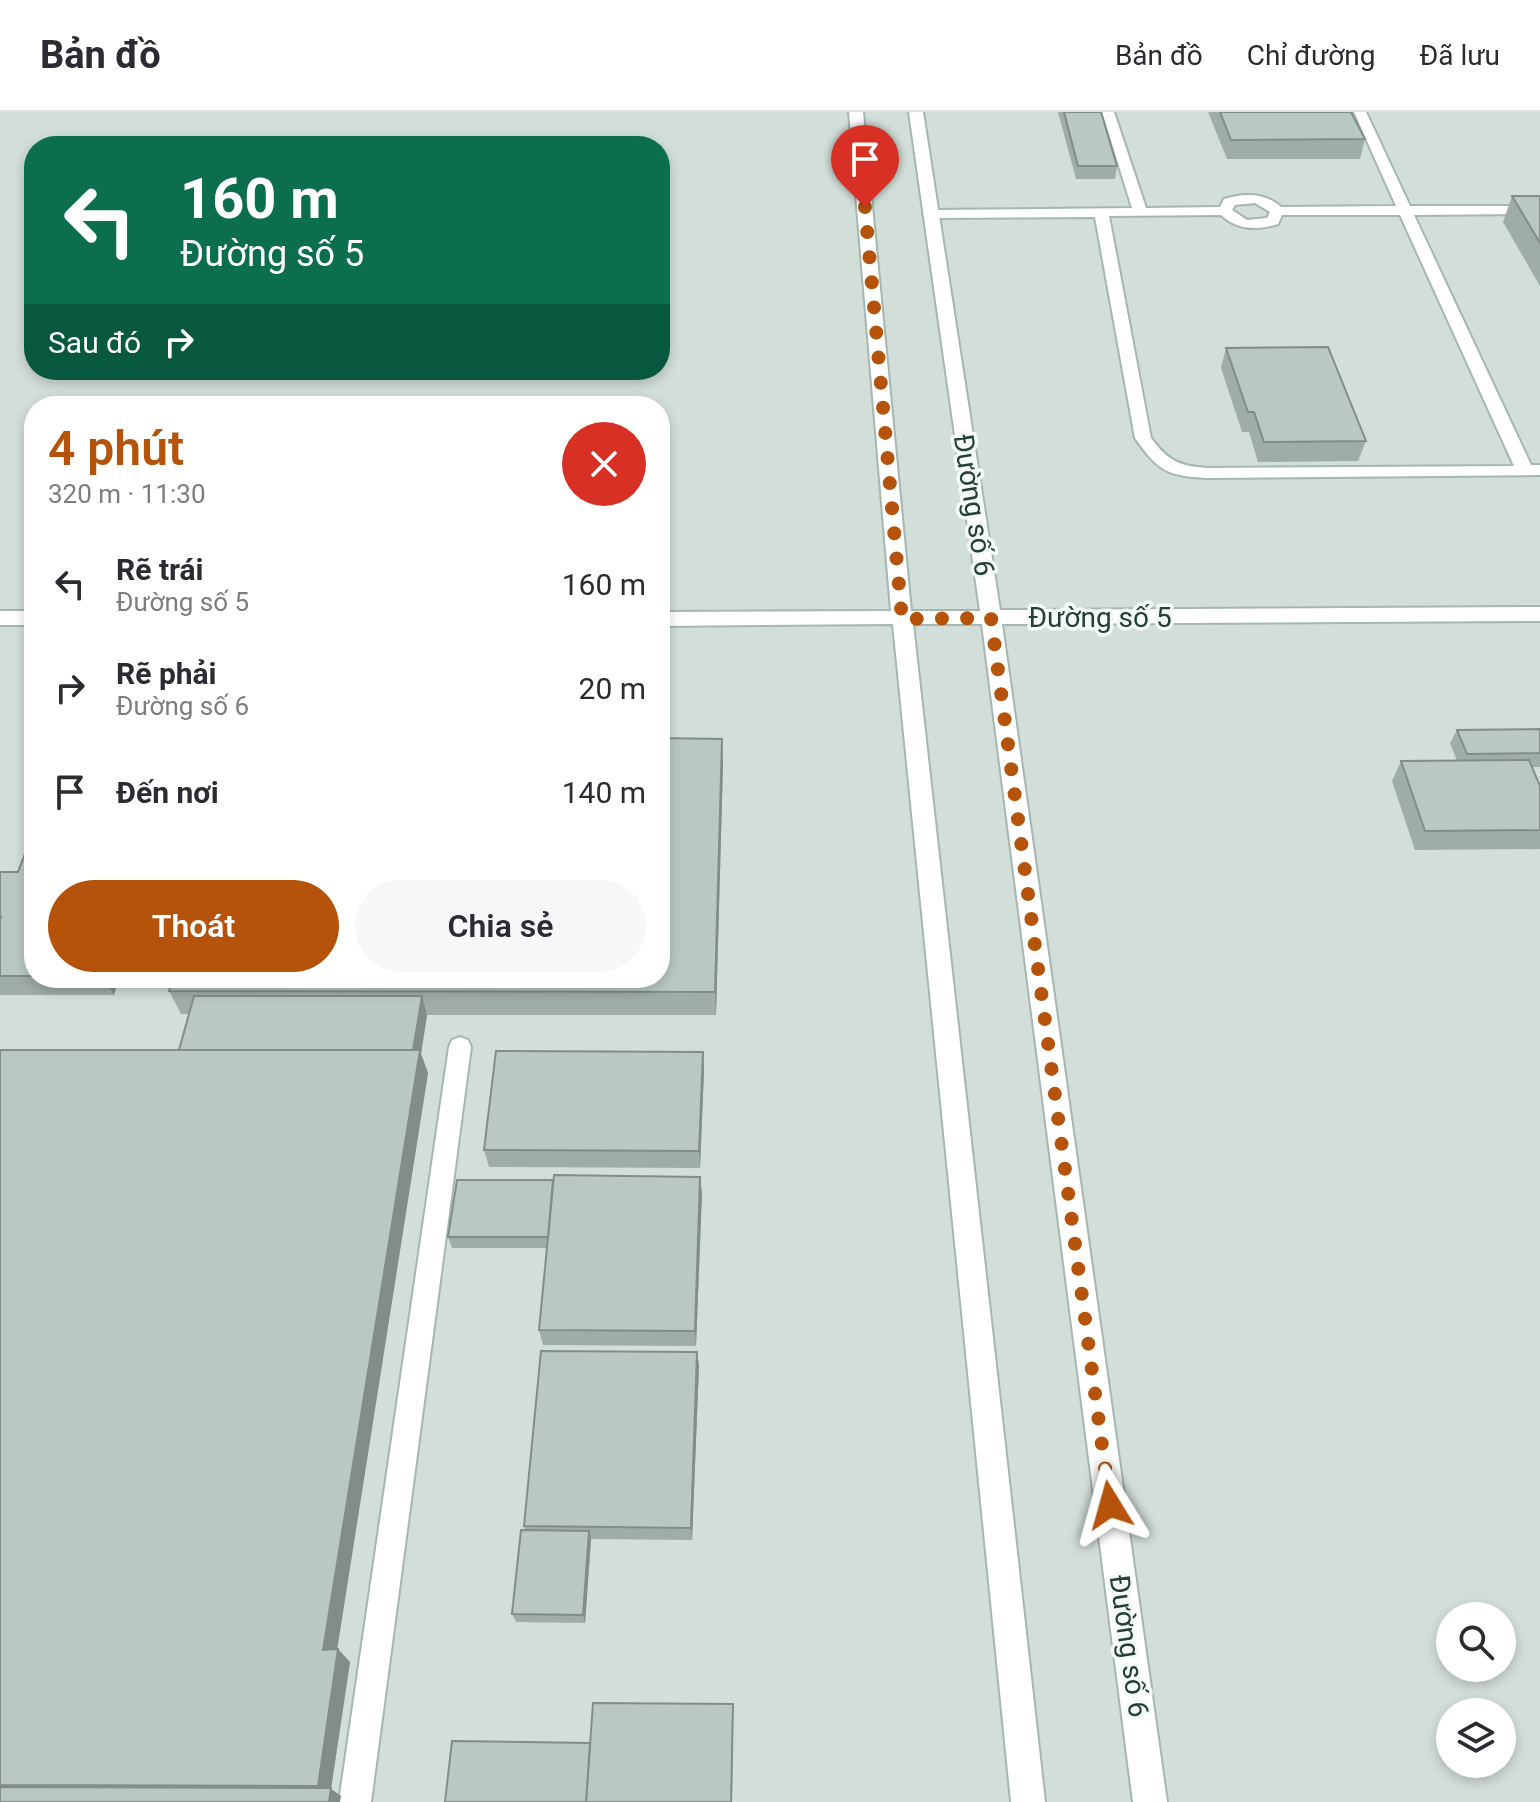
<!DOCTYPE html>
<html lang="vi">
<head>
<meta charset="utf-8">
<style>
  :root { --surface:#fff; --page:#f7f7f7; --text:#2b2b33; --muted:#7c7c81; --line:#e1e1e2; --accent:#b45309 }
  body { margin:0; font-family:Roboto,sans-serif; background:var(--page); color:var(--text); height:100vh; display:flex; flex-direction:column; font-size:30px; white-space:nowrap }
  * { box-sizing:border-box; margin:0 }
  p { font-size:26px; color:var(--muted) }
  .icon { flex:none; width:44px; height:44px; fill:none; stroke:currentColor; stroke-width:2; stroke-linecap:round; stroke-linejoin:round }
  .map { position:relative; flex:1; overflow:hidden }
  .sheet { position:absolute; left:24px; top:284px; width:646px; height:592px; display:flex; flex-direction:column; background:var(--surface); border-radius:32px; box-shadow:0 4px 12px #0003 }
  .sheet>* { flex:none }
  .top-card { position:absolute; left:24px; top:24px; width:646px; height:244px; border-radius:32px; box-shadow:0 4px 12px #0003; background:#0b6e4f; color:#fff; overflow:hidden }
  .buttons { position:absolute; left:1436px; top:1490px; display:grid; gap:16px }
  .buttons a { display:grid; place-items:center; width:80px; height:80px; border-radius:50%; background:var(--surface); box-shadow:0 4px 12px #0003; font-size:40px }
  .pin { position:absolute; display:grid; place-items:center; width:68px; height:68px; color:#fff; margin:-82px -34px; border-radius:50% 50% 50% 0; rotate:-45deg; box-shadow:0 0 8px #0007 }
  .pin .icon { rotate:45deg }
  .me { position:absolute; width:88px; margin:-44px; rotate:352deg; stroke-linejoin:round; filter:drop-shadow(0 0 6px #0008) }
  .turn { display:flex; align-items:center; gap:28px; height:168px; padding:0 24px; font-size:36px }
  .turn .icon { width:104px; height:104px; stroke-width:2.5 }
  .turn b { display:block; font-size:56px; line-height:68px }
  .then { display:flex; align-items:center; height:76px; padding:0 24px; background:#0003; gap:16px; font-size:30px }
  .round { display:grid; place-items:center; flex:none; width:84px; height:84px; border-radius:42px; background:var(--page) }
  .headline { display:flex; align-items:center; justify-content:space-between; height:136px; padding:0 24px }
  h1 { font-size:48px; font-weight:600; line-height:60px; color:var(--accent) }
  .cta { display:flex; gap:16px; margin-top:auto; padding:16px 24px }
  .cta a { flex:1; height:92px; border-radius:48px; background:var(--accent); color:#fff; font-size:32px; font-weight:600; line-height:92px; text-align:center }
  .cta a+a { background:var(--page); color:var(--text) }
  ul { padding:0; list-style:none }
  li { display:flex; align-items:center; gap:24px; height:104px; padding:0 24px }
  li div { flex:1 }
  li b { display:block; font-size:30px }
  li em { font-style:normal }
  header { display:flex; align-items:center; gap:48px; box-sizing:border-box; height:112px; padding:0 40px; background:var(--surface); border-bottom:2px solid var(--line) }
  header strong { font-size:38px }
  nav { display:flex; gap:44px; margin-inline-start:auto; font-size:28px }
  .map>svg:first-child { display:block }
  .built { fill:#d2ded8; fill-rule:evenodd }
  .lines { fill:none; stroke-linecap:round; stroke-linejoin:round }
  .lane-casing { stroke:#a6b6b0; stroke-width:4 }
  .street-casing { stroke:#a6b6b0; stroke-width:4 }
  .lane { fill:#fff; fill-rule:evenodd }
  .street { fill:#fff; fill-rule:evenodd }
  .wall { fill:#9fada7 }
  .shaded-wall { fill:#828d88 }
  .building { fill:#b9c9c2; stroke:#828d88; stroke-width:2 }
  .route { stroke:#b45309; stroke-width:14; stroke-dasharray:0 25.2 }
  .labels { text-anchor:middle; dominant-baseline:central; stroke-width:7; stroke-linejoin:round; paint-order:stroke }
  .street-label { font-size:28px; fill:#234036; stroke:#f5faf7 }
</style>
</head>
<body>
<header>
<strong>Bản đồ</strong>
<nav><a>Bản đồ</a><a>Chỉ đường</a><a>Đã lưu</a></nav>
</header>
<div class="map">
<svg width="1540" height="1690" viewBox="0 0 1540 1690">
  <rect width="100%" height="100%" fill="#e4eee9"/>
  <path class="built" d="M0,0H1540V1690H0ZM34,34H660V258H34ZM34,294H660V866H34ZM1450,1504H1502V1556H1450ZM1450,1600H1502V1652H1450Z"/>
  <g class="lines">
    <g class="lane-casing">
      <g id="lane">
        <path d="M1102,0H1114L1146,96L1220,95L1224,87C1244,81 1264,80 1281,95L1396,94L1354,0H1366L1410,94H1540V102L1414,103L1531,353H1540V363L1207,366C1167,364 1158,359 1135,326L1095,105L930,106L923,102L930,98L1132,96ZM1255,91L1270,100L1267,106L1247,108L1232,98L1235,93ZM1221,103C1238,119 1258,118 1278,112L1282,103H1400L1514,354L1207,356C1179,354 1168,349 1151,326L1109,104Z"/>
        <polygon points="460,925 468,928 471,935 371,1690 339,1690 449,935 452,928"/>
      </g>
    </g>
    <g class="street-casing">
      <g id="street">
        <polygon points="849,0 863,0 911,499 980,499 909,0 923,0 1000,498 1540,495 1540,509 1002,512 1167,1690 1133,1690 982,512 913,512 1045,1690 1011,1690 893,512 660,514 660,500 891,499"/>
        <rect x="0" y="499" width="34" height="14"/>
      </g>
    </g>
    <use href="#lane" class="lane"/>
    <use href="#street" class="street"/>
  </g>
  <g class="wall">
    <polygon points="1058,0 1101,0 1117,54 1115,67 1076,67"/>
    <polygon points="1208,0 1351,0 1365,27 1360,47 1227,47"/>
    <polygon points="1512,84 1540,84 1540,174 1503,110"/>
    <polygon points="1226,236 1366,329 1358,349 1258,350 1249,320 1242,320 1221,256"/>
    <polygon points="1540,617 1540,655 1532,655 1540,674 1540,737 1415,738 1392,669 1401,649 1457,649 1450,631 1457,618"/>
    <polygon points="722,627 723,652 716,903 427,903 421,942 428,961 337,1537 350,1550 331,1677 341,1684 0,1690 0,938 179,938 189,902 181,902 169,879"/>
    <polygon points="34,718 34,866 119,866 114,883 0,883 0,760 18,760"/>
    <polygon points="703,940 704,958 700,1056 489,1055 484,1038"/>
    <polygon points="702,1081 696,1234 543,1233 539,1218 547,1136 452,1136 448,1125"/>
    <polygon points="697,1240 699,1254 692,1428 591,1427 585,1511 516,1510 512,1502 525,1418 524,1414"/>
  </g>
  <g class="shaded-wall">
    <polygon points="722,627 723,652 716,903 715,880"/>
    <polygon points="104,866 119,866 114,883"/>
    <polygon points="422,884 427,903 421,942 428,961 335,1551 323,1538"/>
    <polygon points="703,940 704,958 700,1056 699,1039"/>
    <polygon points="700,1065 702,1081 696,1234 695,1219"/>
    <polygon points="697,1240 699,1254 692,1428 691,1416"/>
    <polygon points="589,1419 591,1427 585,1511 583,1503"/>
    <polygon points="338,1537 350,1550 331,1677 341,1684 340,1690 329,1690 330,1683 318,1674"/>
    <polygon points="733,1592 732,1690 731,1690"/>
  </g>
  <g class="building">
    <polygon points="1064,0 1101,0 1117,54 1078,54"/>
    <polygon points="1220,0 1351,0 1365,27 1231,28"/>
    <polygon points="1512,84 1540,84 1540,131"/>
    <polygon points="1328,235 1366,329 1264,330 1254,300 1248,300 1226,236"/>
    <polygon points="1540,617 1540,641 1467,642 1457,618"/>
    <polygon points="660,626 722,627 715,880 169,879 173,866 660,866"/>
    <polygon points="1529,648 1540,674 1540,718 1425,719 1401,649"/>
    <polygon points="34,718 34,864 0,864 0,808 1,805 0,805 0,760 18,760"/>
    <polygon points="194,884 422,884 413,938 179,938"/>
    <polygon points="0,938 420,938 323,1538 338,1537 318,1674 0,1673"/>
    <polygon points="496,939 703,940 699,1039 484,1038"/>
    <polygon points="554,1063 700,1065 695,1219 539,1218"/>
    <polygon points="457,1068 553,1068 548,1125 448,1125"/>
    <polygon points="541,1239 697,1240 691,1416 524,1414"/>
    <polygon points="521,1418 589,1419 583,1503 512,1502"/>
    <polygon points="593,1591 733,1592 731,1690 586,1690"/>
    <polygon points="452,1629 590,1631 586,1690 445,1690"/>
    <polygon points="0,1675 320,1676 331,1676 329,1690 0,1690"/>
  </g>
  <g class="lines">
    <polyline class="route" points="865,95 902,507 991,506 1110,1393"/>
  </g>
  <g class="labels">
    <g class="street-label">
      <text transform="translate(974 393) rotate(81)">Đường số 6</text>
      <text x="1100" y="505">Đường số 5</text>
      <text transform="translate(1129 1534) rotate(82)">Đường số 6</text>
    </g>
  </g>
</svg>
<div class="buttons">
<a><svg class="icon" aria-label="search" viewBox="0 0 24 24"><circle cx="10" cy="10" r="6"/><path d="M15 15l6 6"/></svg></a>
<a><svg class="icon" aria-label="layers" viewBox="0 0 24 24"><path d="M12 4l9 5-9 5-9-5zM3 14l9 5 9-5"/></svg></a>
</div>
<div class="pin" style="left:865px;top:95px;background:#d93025"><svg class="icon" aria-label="arrive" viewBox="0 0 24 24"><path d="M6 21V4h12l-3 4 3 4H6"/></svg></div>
<svg class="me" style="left:1110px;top:1393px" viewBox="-20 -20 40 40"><path d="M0-17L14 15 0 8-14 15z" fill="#b45309" stroke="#fff" stroke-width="4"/></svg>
<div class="top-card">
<div class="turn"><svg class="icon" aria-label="left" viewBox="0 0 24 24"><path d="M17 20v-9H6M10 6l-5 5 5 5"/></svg><div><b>160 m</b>Đường số 5</div></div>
<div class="then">Sau đó<svg class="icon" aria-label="right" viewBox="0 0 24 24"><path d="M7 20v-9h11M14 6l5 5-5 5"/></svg></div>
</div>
<section class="sheet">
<div class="headline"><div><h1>4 phút</h1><p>320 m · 11:30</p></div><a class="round" style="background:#d93025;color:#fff"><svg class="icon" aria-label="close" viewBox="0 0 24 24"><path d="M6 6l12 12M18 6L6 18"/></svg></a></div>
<ul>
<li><svg class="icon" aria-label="left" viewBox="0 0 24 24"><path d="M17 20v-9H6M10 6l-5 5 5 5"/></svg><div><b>Rẽ trái</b><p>Đường số 5</p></div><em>160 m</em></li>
<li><svg class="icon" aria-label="right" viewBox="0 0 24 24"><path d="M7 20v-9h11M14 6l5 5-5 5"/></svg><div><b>Rẽ phải</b><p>Đường số 6</p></div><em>20 m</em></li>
<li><svg class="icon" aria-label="arrive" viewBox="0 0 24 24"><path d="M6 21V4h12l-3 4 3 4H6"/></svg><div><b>Đến nơi</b></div><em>140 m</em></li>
</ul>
<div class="cta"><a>Thoát</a><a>Chia sẻ</a></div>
</section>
</div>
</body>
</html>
